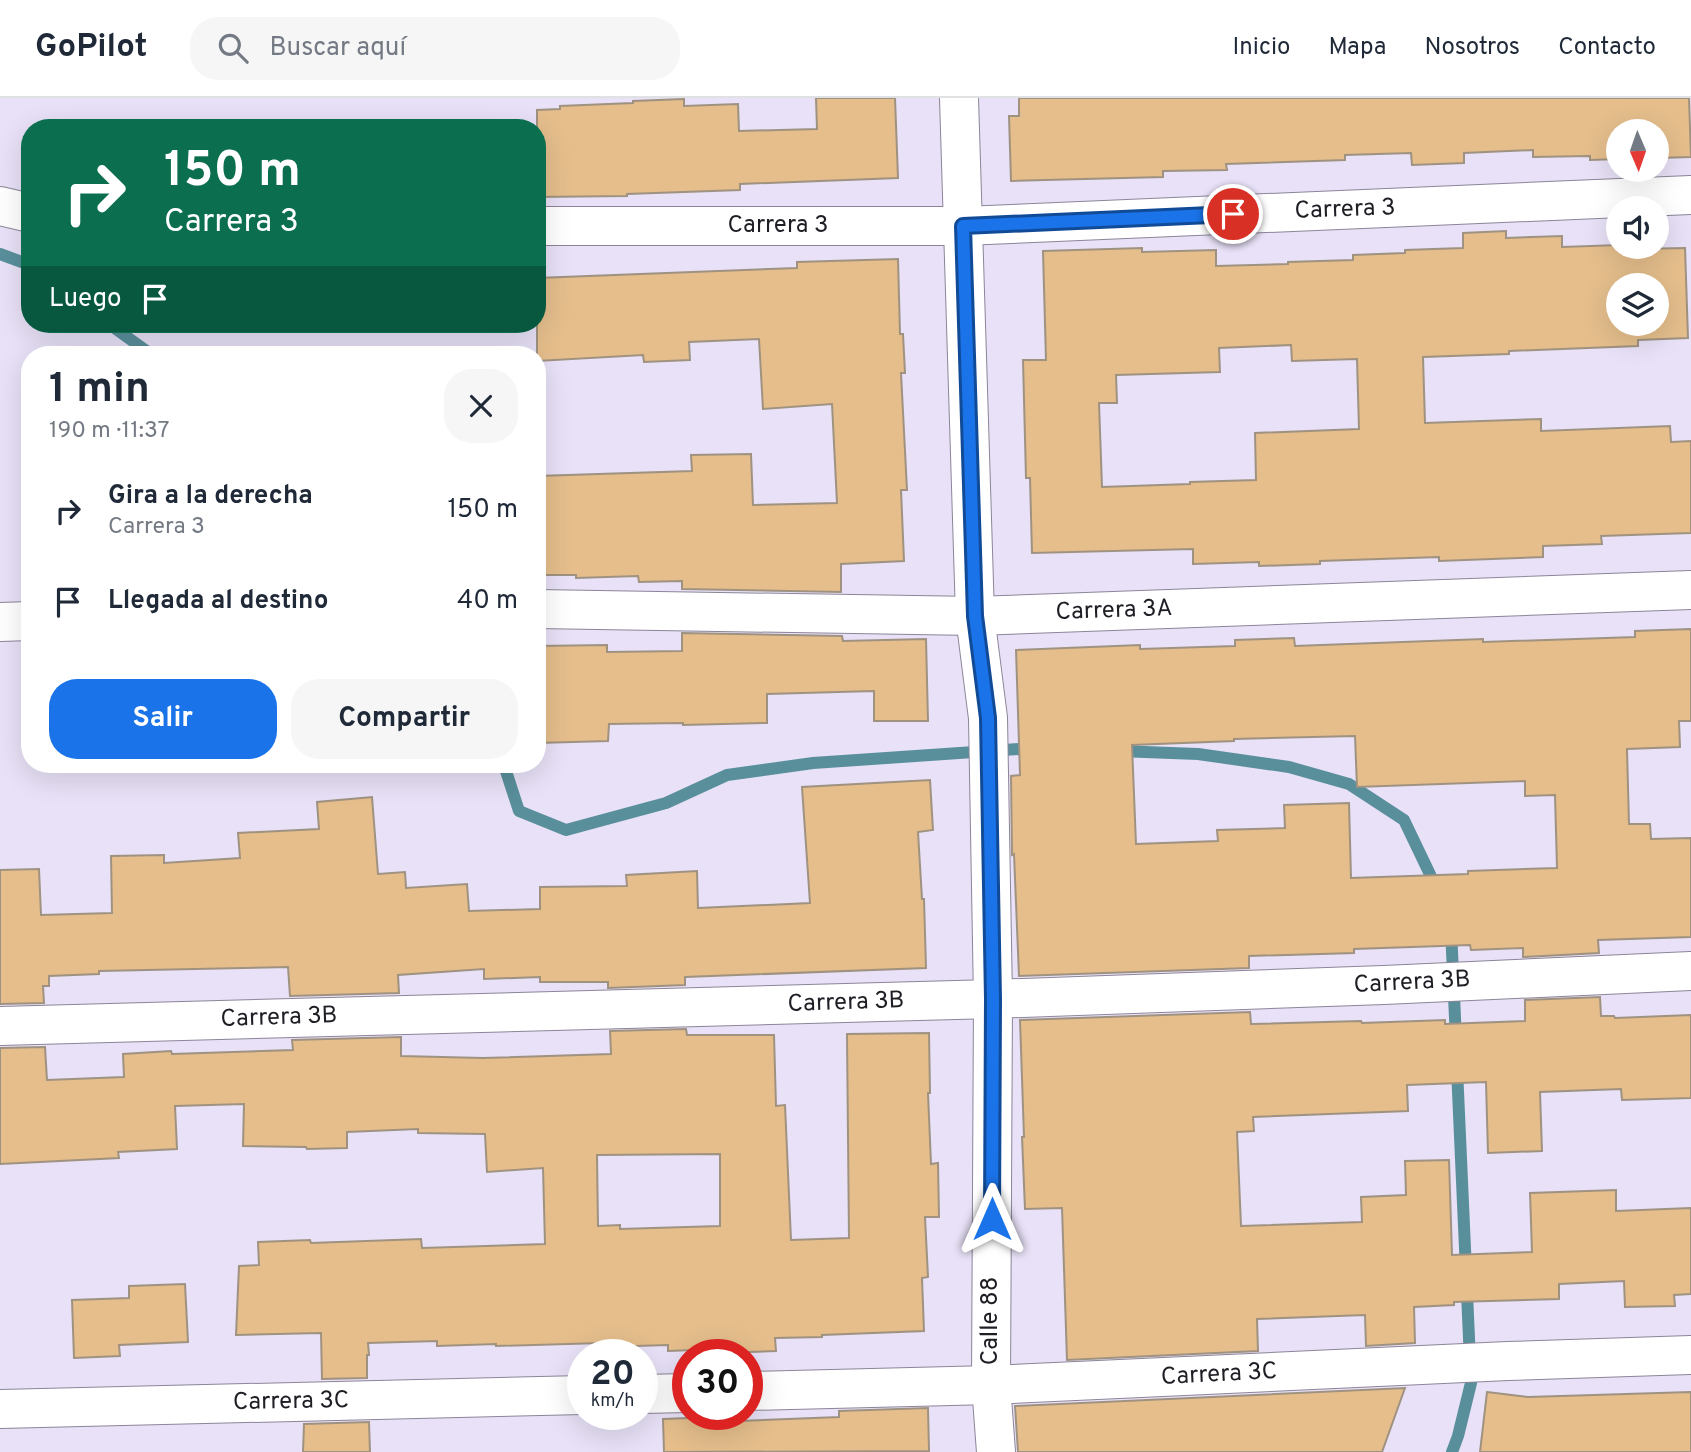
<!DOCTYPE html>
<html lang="es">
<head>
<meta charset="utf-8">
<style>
  :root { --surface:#fff; --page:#f6f6f7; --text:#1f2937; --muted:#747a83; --line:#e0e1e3; --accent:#1a73e8 }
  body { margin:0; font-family:Overpass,sans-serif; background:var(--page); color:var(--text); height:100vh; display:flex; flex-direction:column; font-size:26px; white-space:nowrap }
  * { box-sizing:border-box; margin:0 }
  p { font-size:23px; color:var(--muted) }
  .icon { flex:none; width:38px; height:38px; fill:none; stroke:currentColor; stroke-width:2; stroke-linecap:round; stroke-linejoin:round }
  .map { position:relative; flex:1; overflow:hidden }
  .details { position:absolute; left:21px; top:248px; width:525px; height:427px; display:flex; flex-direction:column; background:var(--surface); border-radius:28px; box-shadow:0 7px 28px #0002 }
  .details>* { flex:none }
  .hud { position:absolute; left:21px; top:21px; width:525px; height:214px; border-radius:28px; box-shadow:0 7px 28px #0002; background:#0b6e4f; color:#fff; overflow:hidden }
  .needle { width:46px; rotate:178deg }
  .fabs { position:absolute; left:1606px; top:21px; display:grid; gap:14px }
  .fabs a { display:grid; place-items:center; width:63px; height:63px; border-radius:50%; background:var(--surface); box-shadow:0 7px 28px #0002; font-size:35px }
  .speed { position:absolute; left:567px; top:1241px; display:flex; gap:14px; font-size:35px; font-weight:700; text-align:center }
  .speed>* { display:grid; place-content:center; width:91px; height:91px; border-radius:50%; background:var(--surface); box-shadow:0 7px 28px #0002; line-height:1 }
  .speed small { font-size:18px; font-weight:400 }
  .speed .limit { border:10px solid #d22; background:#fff; color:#111 }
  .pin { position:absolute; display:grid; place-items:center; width:60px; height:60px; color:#fff; margin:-30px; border:4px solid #fff; border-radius:50%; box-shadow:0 2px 7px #0007 }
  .me { position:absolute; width:77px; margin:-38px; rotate:0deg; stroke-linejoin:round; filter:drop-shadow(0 0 5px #0008) }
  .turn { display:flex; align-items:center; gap:24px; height:147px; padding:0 28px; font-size:32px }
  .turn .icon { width:91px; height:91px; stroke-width:2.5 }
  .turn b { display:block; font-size:49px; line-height:60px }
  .then { display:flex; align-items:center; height:66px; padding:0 28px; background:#0003; gap:14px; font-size:26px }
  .round { display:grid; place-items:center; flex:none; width:74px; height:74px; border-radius:28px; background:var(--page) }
  .overview { display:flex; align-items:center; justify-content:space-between; height:119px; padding:0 28px }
  h1 { font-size:42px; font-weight:700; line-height:52px }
  .cta { display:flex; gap:14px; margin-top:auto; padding:14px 28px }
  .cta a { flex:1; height:80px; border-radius:28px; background:var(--accent); color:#fff; font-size:28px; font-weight:700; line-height:80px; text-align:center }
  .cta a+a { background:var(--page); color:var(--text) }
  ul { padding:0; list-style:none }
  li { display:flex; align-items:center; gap:21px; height:91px; padding:0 28px }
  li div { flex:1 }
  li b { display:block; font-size:26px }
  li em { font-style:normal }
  header { display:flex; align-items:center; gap:42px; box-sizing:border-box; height:98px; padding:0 35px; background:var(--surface); border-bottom:2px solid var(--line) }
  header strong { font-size:33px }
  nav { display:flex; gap:38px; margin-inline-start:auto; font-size:24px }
  .search { width:490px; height:63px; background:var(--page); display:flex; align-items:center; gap:18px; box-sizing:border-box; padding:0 24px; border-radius:28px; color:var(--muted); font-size:26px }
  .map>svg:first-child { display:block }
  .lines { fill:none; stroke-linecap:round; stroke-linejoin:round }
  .stream { stroke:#598f9b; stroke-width:12 }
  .building { fill:#e5be8c; stroke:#a09280; stroke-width:2; fill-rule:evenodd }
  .street-casing { stroke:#8c8599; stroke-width:40 }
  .street { stroke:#fff; stroke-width:38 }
  .route-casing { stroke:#114b97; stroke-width:18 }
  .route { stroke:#1a73e8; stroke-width:12 }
  .labels { text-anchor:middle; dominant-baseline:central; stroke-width:6; stroke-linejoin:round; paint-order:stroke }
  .street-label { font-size:24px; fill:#201e25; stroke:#fff }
</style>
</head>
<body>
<header>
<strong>GoPilot</strong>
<div class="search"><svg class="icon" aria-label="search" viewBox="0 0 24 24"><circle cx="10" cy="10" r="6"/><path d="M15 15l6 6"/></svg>Buscar aquí</div>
<nav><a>Inicio</a><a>Mapa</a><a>Nosotros</a><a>Contacto</a></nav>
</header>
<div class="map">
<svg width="1691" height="1354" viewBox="0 0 1691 1354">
  <rect width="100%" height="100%" fill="#e8e1f7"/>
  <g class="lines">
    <g class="stream">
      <polyline points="0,156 30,167"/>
      <polyline points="109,226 152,257"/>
      <polyline points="1118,653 1198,656 1289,669 1349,686 1404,722 1437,791"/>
      <polyline points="504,667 519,713 566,732 666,705 727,677 813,665 1033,650"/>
      <polyline points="1451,831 1456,942"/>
      <polyline points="1452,1354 1458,1338 1471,1285 1457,971"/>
    </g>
  </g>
  <g class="building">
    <polygon points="816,0 895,0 898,80 740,86 740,92 627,96 627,98 537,99 537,12 560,11 560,8 633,5 633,3 684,1 684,8 738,6 739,33 817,31"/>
    <polygon points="1019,0 1689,0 1691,59 1657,60 1657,33 1619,33 1619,61 1590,62 1590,58 1533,59 1533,52 1464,55 1464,65 1412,67 1411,55 1345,57 1345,62 1226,66 1227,72 1163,73 1163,79 1011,83 1009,18 1019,18"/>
    <path d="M1506,133V140L1562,138V149L1619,147V149H1635V151L1685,150L1688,240L1638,242V248L1509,253V256L1423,259L1425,325L1541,321V333L1670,328L1671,344L1691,343V435L1601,438L1602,446L1543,448V459L1439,463V459L1320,463V466L1259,468V464L1193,466V451L1032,455L1030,380H1026L1023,262H1046L1043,153L1142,150V154L1216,152V168L1288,166V164L1353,162V157L1405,155V152L1463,150V135ZM1619,187H1657V226H1619ZM1291,247L1292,263L1357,261L1359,331L1255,335L1256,382L1190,384V386L1102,389L1099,305H1117L1116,277L1220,274L1219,250Z"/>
    <polygon points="898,161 900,236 903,236 905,275 901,275 907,392 901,392 904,463 841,466 841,494 682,491 682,483 639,484 638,478 576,480 576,477 537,477 537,378 692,373 691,357 751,356 753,407 837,405 832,306 763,311 759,241 689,244 690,262 644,264 643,257 537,263 537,180 797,170 797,164"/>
    <path d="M1691,531V623H1679L1680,649L1627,651L1629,726H1650L1651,741L1691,740V839L1598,842L1599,855L1523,859V850L1471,852L1470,847L1354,851V855L1249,858V870L1019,878L1014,756L1012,757L1011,678L1020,677L1016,552L1140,547V551L1235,548V542L1294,540L1295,548L1483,541V544L1635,539V533ZM1355,638L1357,689L1525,683V698L1555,697L1557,770L1468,773V776L1351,780L1349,705L1284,707L1285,730L1217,732L1218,743L1136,746L1132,647L1234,643V641Z"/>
    <polygon points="682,535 842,538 843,543 926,541 928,623 874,623 874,593 767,596 767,625 683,627 683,625 609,626 608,643 537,645 537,548 607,547 607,554 682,553"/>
    <polygon points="930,682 933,732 918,734 922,801 924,801 926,870 685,879 685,887 608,890 608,884 540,884 540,879 484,881 484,871 398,877 399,895 290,898 288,869 99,873 99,876 49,878 49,888 43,888 44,905 0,906 0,772 39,771 41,817 112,815 111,758 164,757 164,765 240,760 238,735 319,731 317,704 372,699 378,776 405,774 406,790 467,786 469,813 540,811 540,789 627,788 626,777 697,773 698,810 810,805 802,689"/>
    <polygon points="1600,899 1601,918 1614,918 1615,920 1691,917 1691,1000 1622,1002 1621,991 1540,994 1542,1053 1488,1055 1486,984 1407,987 1408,1013 1253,1019 1254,1033 1237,1034 1241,1128 1362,1124 1361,1099 1406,1097 1405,1063 1449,1062 1452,1157 1532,1154 1530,1095 1616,1092 1616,1113 1691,1110 1691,1196 1674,1197 1675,1208 1625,1209 1624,1183 1559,1186 1559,1201 1454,1204 1454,1207 1414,1209 1415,1245 1366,1248 1365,1217 1257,1221 1258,1253 1067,1262 1062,1110 1025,1111 1022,1039 1024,1039 1020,922 1250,914 1251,926 1361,923 1362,925 1445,922 1445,926 1525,923 1525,902"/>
    <path d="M686,931L687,937H774L776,1008L785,1007L791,1142L849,1140L847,936L929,935L930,995H928L931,1066L938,1065L939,1119H925L928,1179L922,1180L924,1233L822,1237V1239L775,1240L776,1253L722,1255V1251L668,1253V1247L602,1249V1245L496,1248V1246L437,1248V1243L368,1245L369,1257H367V1280L322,1281L321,1235L236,1237L239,1168L259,1167L258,1144L310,1142L311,1145L421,1141L422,1150L545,1146L543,1070L487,1074L485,1036L418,1035V1031L347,1034V1050L307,1051L306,1049L243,1048L244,1006L175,1008L177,1051L118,1054L119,1060L0,1066V950L45,949L47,982L124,979L123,956L171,953L172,956L293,952L292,942L401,939V958L483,960L611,956L610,933ZM720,1056V1128L620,1131V1127L598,1128L597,1057Z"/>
    <polygon points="185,1186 188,1244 119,1247 120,1258 74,1260 72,1202 129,1200 129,1188"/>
    <polygon points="1405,1290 1382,1354 1018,1354 1015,1308"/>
    <polygon points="1487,1294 1528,1299 1691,1294 1691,1354 1480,1354"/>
    <polygon points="928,1310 929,1353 664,1354 663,1321 715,1319 715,1324 839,1319 839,1313"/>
    <polygon points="369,1324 370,1354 303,1354 304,1326"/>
  </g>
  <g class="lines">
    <g class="street-casing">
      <g id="street">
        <polyline points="959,0 975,518 988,620 993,901 991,1287 996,1354"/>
        <polyline points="0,108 30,115"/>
        <polyline points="537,128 963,128 1691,97"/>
        <polyline points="537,511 975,518 1691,492"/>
        <polyline points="0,524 30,523"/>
        <polyline points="0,928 993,901 1384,887 1691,873"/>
        <polyline points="747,1293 991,1287 1508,1263 1691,1257"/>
        <polyline points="642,1296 688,1295"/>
        <polyline points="0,1311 583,1297"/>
      </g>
    </g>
    <use href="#street" class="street"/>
  </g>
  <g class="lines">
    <g class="route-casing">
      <polyline id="route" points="992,1121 993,901 988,620 975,518 963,128 1233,116"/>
    </g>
    <use href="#route" class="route"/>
  </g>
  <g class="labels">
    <g class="street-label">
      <text transform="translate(1345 112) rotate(-2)">Carrera 3</text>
      <text x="778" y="128">Carrera 3</text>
      <text transform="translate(1114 513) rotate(-2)">Carrera 3A</text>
      <text transform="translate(1412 885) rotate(-3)">Carrera 3B</text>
      <text transform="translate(846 905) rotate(-2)">Carrera 3B</text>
      <text transform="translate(279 920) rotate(-2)">Carrera 3B</text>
      <text transform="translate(991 1223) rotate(-90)">Calle 88</text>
      <text transform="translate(1219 1277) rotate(-3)">Carrera 3C</text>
      <text transform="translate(291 1304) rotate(-1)">Carrera 3C</text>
    </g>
  </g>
</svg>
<div class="fabs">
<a><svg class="needle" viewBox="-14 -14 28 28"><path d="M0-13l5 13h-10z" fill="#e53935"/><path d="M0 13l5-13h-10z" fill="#747a83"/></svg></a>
<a><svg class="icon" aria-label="sound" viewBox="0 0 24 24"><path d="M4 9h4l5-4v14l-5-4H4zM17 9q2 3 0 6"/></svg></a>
<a><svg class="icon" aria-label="layers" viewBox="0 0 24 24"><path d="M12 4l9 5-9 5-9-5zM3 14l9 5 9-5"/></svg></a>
</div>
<div class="speed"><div>20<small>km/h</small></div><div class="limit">30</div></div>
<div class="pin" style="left:1233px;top:116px;background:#d93025"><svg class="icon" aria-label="arrive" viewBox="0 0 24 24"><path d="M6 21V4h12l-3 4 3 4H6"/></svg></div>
<svg class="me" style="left:992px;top:1121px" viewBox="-20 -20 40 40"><path d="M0-17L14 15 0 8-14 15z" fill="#1a73e8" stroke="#fff" stroke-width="4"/></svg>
<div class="hud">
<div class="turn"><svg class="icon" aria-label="right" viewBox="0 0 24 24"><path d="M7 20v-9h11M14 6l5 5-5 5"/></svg><div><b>150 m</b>Carrera 3</div></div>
<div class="then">Luego<svg class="icon" aria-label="arrive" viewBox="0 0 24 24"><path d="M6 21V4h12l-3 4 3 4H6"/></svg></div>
</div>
<section class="details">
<div class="overview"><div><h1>1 min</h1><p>190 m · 11:37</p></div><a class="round"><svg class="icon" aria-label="close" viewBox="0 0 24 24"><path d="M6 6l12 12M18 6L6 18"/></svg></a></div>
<ul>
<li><svg class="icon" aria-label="right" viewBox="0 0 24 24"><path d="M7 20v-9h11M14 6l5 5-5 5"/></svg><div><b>Gira a la derecha</b><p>Carrera 3</p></div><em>150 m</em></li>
<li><svg class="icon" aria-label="arrive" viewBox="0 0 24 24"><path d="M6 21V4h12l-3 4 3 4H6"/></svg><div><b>Llegada al destino</b></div><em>40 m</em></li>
</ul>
<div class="cta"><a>Salir</a><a>Compartir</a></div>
</section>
</div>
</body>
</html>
